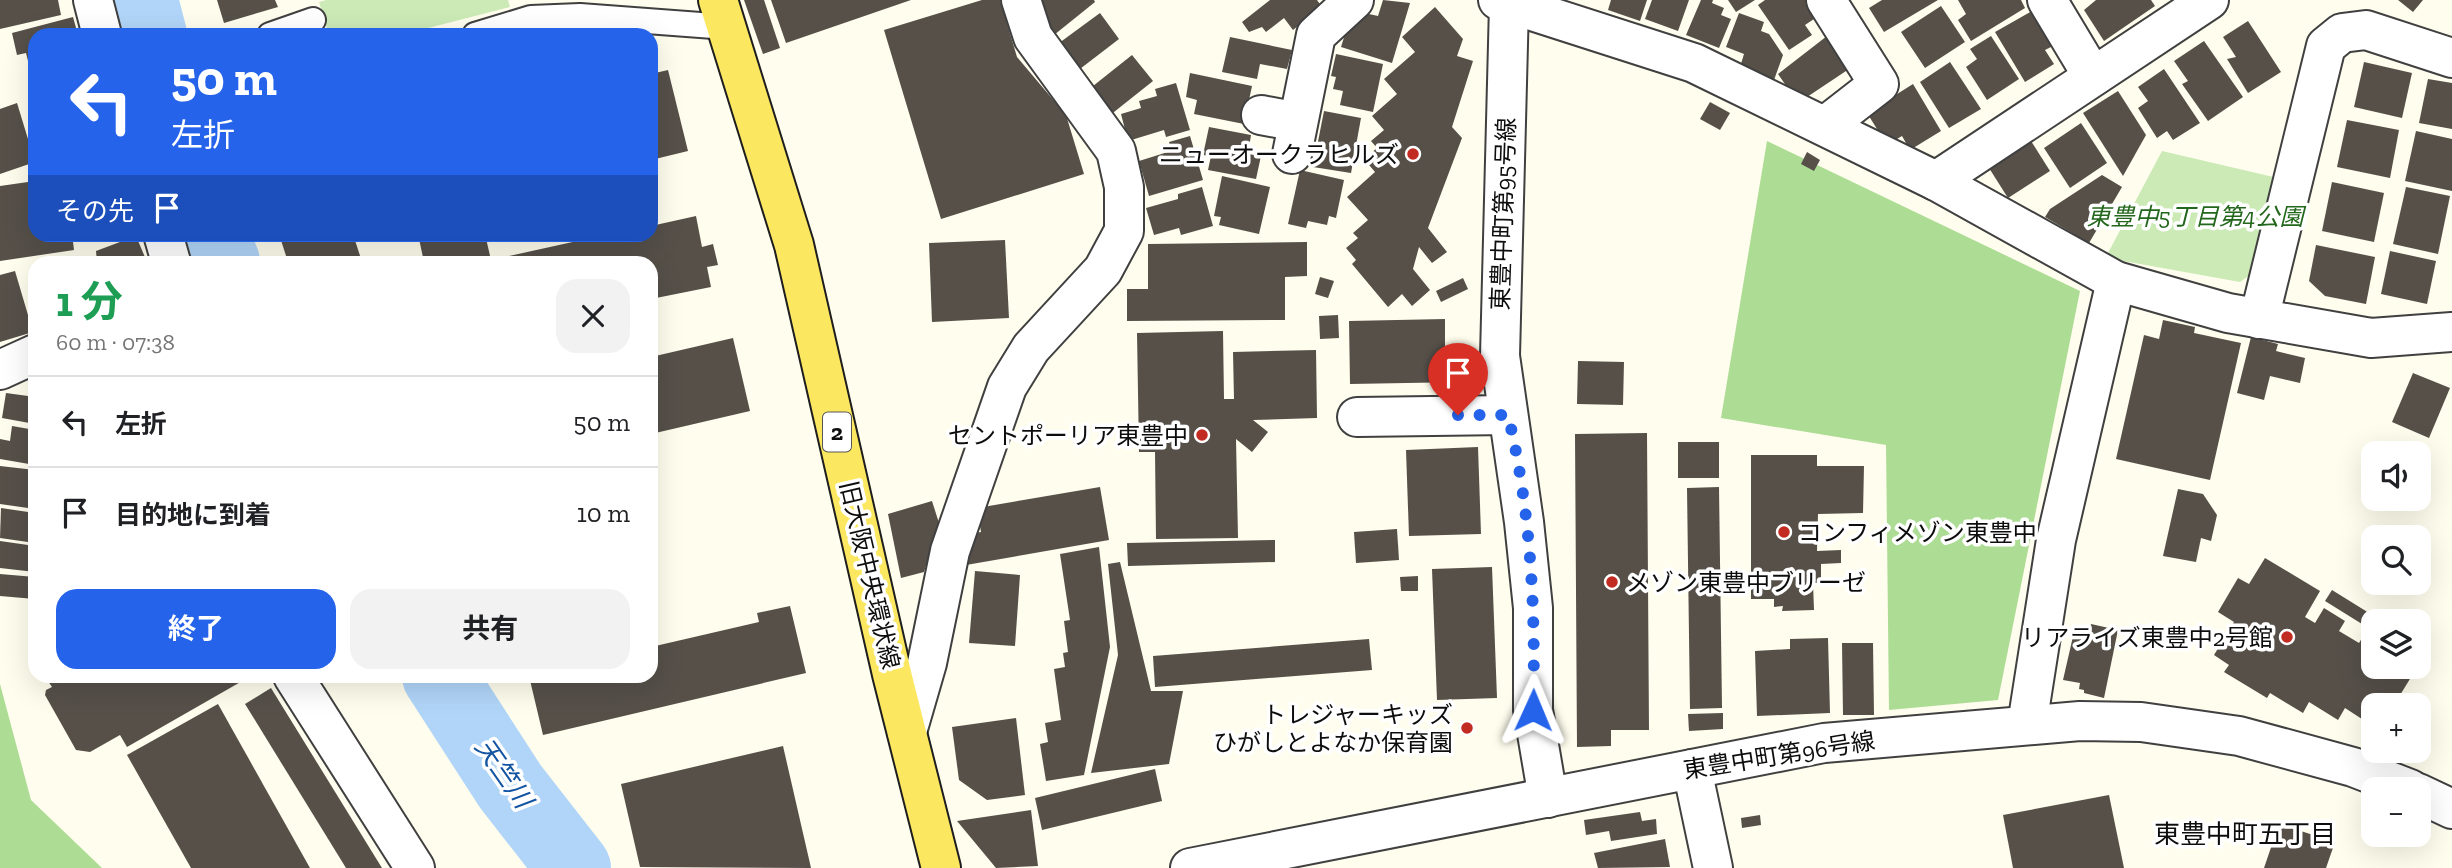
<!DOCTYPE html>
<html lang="ja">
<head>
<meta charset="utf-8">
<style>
  :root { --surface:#fff; --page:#f2f2f2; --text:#202124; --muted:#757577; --line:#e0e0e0; --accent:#2563eb }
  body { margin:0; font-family:"Zilla Slab","Noto Sans JP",serif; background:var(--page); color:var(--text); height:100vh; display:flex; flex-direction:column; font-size:26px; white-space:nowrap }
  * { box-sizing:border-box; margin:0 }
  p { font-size:23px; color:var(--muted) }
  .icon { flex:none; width:38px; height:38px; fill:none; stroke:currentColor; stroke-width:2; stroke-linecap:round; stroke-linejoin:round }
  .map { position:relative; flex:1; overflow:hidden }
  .drawer { position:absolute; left:28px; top:256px; width:630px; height:427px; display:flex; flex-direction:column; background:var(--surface); border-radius:21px; box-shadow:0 7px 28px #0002 }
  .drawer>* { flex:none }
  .guide { position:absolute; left:28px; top:28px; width:630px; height:214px; border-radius:21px; box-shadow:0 7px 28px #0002; background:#2563eb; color:#fff; overflow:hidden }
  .tools { position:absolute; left:2361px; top:441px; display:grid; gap:14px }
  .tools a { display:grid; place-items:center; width:70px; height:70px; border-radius:14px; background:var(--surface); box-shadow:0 7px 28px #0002; font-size:35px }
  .pin { position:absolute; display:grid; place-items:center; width:60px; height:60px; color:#fff; margin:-72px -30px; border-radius:50% 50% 50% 0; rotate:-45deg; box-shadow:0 0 7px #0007 }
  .pin .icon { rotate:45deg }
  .me { position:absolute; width:77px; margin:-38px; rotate:1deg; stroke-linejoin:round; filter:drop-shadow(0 0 5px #0008) }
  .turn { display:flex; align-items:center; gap:24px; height:147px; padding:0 28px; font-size:32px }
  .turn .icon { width:91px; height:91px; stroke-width:2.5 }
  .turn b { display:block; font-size:49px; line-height:60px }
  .then { display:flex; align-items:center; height:66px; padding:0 28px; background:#0003; gap:14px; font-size:26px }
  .round { display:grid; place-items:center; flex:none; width:74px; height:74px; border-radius:21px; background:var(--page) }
  .head { display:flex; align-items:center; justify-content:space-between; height:119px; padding:0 28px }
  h1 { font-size:42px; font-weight:700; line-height:52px; color:#1e9e55 }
  .action { display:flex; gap:14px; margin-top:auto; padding:14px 28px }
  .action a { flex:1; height:80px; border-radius:21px; background:var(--accent); color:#fff; font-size:28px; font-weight:700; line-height:80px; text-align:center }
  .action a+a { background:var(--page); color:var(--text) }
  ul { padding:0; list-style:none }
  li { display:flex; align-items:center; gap:21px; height:91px; padding:0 28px; border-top:2px solid var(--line) }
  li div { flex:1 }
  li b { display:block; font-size:26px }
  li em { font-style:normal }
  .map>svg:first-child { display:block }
  .green { fill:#cbeab6 }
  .forest { fill:#addc95 }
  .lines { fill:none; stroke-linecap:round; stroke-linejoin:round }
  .river { stroke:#b1d5f8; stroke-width:74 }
  .building { fill:#565049 }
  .service-casing { stroke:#404040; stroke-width:28 }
  .minor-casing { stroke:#404040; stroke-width:42 }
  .tertiary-casing { stroke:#404040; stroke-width:42 }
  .primary-casing { stroke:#1e1e1e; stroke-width:42 }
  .service { stroke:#fff; stroke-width:24 }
  .minor { stroke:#fff; stroke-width:38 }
  .tertiary { stroke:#fff; stroke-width:38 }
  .primary { stroke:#fce760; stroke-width:38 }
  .route { stroke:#2563eb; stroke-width:12; stroke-dasharray:0 21.6 }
  .poi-dot { fill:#c12b21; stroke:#fff; stroke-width:2.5 }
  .labels { text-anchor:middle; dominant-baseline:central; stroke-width:7; stroke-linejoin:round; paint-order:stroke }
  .shield { fill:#fff; stroke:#565656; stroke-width:2 }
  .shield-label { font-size:23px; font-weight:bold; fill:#0d0d0d }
  .poi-label { font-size:24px; fill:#0d0d0d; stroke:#fff; text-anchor:end }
  .street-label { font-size:24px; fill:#0d0d0d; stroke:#fff }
  .park-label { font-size:24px; font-style:italic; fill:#23671c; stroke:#fff }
  .water-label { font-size:26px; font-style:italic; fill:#1354a2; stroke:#fff }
  .neighbourhood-label { font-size:26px; fill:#0d0d0d; stroke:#fff }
</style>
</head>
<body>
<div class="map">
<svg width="2452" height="868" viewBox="0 0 2452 868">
  <rect width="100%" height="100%" fill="#fffded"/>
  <g class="green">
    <polygon points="326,0 508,0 510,7 401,35 329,35 319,2"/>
    <polygon points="2162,151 2282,179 2260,268 2240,282 2118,260 2107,255"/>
  </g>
  <g class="forest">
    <polygon points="1767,141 2080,291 1998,700 1889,710 1886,445 1721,418"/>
    <polygon points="0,684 31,800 102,868 0,868"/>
  </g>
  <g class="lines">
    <g class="river">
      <polyline points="141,0 150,35"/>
      <polyline points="212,234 223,262"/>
      <polyline points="439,676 510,786 574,868"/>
    </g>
  </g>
  <g class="building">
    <polygon points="0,0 58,0 61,15 0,29"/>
    <polygon points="217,0 275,0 278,7 224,23"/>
    <polygon points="744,0 764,0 780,48 763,54"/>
    <polygon points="771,0 911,0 786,43"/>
    <polygon points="982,0 1000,0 1017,57 1066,115 1084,174 941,219 884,30"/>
    <polygon points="1041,0 1094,0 1095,2 1054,35 1032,7"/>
    <polygon points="1270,0 1317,0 1322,7 1293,30 1284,18 1266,32 1262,27 1249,32 1242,22"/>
    <polygon points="1383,0 1410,3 1392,63 1341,47 1346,31 1369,14 1378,16"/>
    <polygon points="1611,0 1647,0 1640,21 1608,10"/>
    <polygon points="1652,0 1689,0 1678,31 1645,19"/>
    <polygon points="1701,0 1713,0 1712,3 1724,8 1721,15 1731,19 1719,48 1686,35"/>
    <polygon points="1728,0 1755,0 1736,12"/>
    <polygon points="1765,0 1805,0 1817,17 1805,25 1812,35 1789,50 1758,5"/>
    <polygon points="1882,0 1938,0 1884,32 1869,8"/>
    <polygon points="1958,0 2021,0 2025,8 1971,41 1958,20 1966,14"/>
    <polygon points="2096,0 2151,0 2155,6 2104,41 2084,10"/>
    <polygon points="2398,0 2423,0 2413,12"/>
    <polygon points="1941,6 1965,42 1925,68 1901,32"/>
    <polygon points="1435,7 1463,39 1457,56 1473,61 1452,127 1462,138 1428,228 1447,252 1432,263 1419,247 1413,269 1430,290 1412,306 1402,294 1388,307 1352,264 1356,260 1346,248 1358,238 1353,233 1368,220 1347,197 1375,172 1364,159 1377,148 1371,141 1384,130 1372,116 1397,94 1384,79 1415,52 1402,37"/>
    <polygon points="2032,11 2053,46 2045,50 2054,64 2025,82 1995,32"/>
    <polygon points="1100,13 1119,39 1076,72 1055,46"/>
    <polygon points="1739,13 1764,22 1761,31 1769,34 1783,55 1774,80 1740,67 1744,54 1726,47"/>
    <polygon points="73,17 78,35 35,35 35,67 30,69 26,53 17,55 12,33"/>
    <polygon points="2248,21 2281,72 2248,93 2227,59 2236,57 2223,37"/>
    <polygon points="1827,36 1849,69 1798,103 1778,74"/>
    <polygon points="1991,36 2019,79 1987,100 1966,67 1977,59 1970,49"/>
    <polygon points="1230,37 1292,50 1287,69 1260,64 1257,79 1222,72"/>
    <polygon points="2204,41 2243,97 2208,121 2182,84 2188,81 2174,61"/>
    <polygon points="1336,54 1383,64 1373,112 1340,105 1343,91 1333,89 1336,77 1331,76"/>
    <polygon points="1132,55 1153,81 1109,116 1088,90"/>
    <polygon points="1950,62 1981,109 1949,128 1920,82"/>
    <polygon points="2364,62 2412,73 2402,118 2354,107"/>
    <polygon points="2164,69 2200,123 2173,140 2167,131 2157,138 2138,108 2148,101 2138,87"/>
    <polygon points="668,70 688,151 651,160 651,74"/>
    <polygon points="1190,73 1252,86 1244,124 1194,114 1197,100 1186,97"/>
    <polygon points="2428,79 2452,83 2452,129 2419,123"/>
    <polygon points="1176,83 1190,130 1166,137 1164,130 1128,141 1121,114 1141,108 1139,101 1157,96 1155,89"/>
    <polygon points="1913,84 1941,131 1910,150 1902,136 1887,145 1867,113"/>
    <polygon points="2118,91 2146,135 2123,176 2083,113"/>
    <polygon points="1710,102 1730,113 1720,130 1700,119"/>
    <polygon points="17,103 35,162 0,174 0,109"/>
    <polygon points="1324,111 1361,118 1351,173 1313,167"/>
    <polygon points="2347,120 2399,130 2390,178 2337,167"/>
    <polygon points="2081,123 2107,163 2070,188 2044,148"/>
    <polygon points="1209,127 1251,135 1248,154 1261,156 1256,179 1208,170 1211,156 1203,155"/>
    <polygon points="2416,131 2452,139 2452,191 2405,181"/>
    <polygon points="1190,136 1203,180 1149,196 1139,161 1171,151 1169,142"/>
    <polygon points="2031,141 2050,171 2008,198 1989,168"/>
    <polygon points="1807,152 1820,160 1814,171 1801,164"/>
    <polygon points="1300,170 1344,180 1336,218 1329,216 1327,225 1308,221 1306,228 1288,224"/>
    <polygon points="2102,175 2122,187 2089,243 2045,217 2050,209"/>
    <polygon points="1222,176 1270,187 1259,234 1219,225 1221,217 1214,216"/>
    <polygon points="35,181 35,234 72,234 74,250 0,261 0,186"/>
    <polygon points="2332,182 2384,193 2374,242 2322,231"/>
    <polygon points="1202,187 1213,226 1181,235 1179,228 1154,235 1146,208 1178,199 1178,194"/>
    <polygon points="2406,187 2450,196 2438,254 2393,244"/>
    <polygon points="696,216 702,247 713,244 718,265 707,267 711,287 651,299 651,262 424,262 418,234 485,234 491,260 609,234 651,234 651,226"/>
    <polygon points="279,234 353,234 362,262 288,262"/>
    <polygon points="136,236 147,262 97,262 96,251"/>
    <polygon points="1005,240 1009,318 932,322 929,243"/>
    <polygon points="1307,242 1307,276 1285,277 1285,320 1127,321 1127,289 1148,289 1148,244"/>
    <polygon points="2316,245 2375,257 2366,304 2325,296 2309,281"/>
    <polygon points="2390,251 2436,261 2427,304 2381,294"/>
    <polygon points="15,271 33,332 0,342 0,275"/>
    <polygon points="1320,277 1334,281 1328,298 1315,294"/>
    <polygon points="1463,278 1468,289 1441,302 1436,291"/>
    <polygon points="1338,315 1339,338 1320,339 1319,316"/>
    <polygon points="1445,319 1445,347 1463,346 1463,382 1350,384 1349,321"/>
    <polygon points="2163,320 2195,327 2194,333 2241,343 2210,480 2116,459 2144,335 2159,339"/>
    <polygon points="1223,331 1224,399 1234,399 1233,352 1316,350 1317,418 1253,420 1268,432 1252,452 1236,439 1238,538 1156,539 1155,452 1139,452 1137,333"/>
    <polygon points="2251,337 2278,344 2276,351 2305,358 2300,383 2270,376 2264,400 2237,393"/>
    <polygon points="733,338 750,411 651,434 651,357"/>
    <polygon points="1578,361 1624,362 1623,405 1577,404"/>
    <polygon points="35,370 35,424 2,418 6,393 28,396"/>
    <polygon points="2413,373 2450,388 2429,438 2392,422"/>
    <polygon points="12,426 35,430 35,465 0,459 0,439 10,441"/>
    <polygon points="1647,433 1649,730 1611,730 1611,746 1577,747 1575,434"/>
    <rect x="1678" y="442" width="41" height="36"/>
    <polygon points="1478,447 1481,534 1409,536 1406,450"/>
    <polygon points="1751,455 1817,455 1817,466 1864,466 1863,513 1818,514 1817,551 1841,550 1841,563 1821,564 1821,583 1813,583 1814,610 1782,611 1783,606 1774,607 1774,599 1751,599"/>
    <polygon points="0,466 35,470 35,509 0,504"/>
    <polygon points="1100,487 1109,540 966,565 970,534 981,532 977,508"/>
    <polygon points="1719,487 1722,708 1690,709 1687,488"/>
    <polygon points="2178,489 2203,494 2217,515 2211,541 2201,538 2196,562 2163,556"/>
    <polygon points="932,501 939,523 924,572 901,578 888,514"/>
    <polygon points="1,508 35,513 35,543 0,538"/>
    <polygon points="1397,529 1399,560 1356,563 1354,532"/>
    <polygon points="1275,540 1275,562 1128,566 1127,543"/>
    <polygon points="0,541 35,546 35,572 0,568"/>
    <polygon points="1099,547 1110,647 1084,775 1046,781 1040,744 1048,742 1045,723 1061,720 1054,669 1065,667 1063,653 1068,652 1064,621 1070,620 1060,554"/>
    <polygon points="2265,558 2320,591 2305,617 2315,623 2324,608 2345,621 2339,631 2359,643 2370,625 2373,627 2373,667 2416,669 2394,705 2381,702 2373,705 2373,715 2368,723 2345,708 2338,720 2309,702 2303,713 2270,693 2267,698 2224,672 2229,665 2214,655 2234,622 2218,612 2238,578 2249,584"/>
    <polygon points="1120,562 1151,691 1183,691 1169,764 1091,773 1118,655 1108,564"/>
    <polygon points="1492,567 1497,698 1437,700 1432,569"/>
    <polygon points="975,571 1020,575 1015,646 969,643"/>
    <polygon points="0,574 35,577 35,599 0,596"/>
    <polygon points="1418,576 1418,591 1401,591 1400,577"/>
    <polygon points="2332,590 2369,613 2362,624 2325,601"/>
    <polygon points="790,606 806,673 543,735 529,676 651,676 651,647 759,622 757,613"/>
    <polygon points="2091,624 2118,630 2104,698 2084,693 2084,690 2079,689 2080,683 2063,680 2074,632 2088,636"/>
    <polygon points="1828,638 1830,713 1757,716 1755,651 1790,649 1790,639"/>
    <polygon points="1369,639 1372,670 1155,687 1153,656"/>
    <polygon points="1842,643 1873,643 1874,715 1843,715"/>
    <polygon points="58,676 251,676 127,747 120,735 90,752 76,750 45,695 46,690 52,687 48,681"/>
    <polygon points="271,688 382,868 346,868 245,704"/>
    <polygon points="218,704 310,868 191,868 127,755"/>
    <polygon points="1723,713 1723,729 1689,731 1688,714"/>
    <polygon points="1016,718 1025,795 987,800 959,780 952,727"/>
    <polygon points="783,746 811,868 640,867 621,784"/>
    <polygon points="1155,769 1162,801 1042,830 1035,798"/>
    <polygon points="2109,795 2124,868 2013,868 2003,815"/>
    <polygon points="1031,810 1038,866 996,868 957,821"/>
    <polygon points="1640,812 1642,821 1656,819 1657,834 1611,841 1609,831 1586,835 1584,820"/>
    <polygon points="1760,815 1761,825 1742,828 1741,818"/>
    <polygon points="2279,824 2335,842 2326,868 2264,868"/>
    <polygon points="1665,839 1670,867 1598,868 1594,853"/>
  </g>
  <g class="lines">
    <g class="service-casing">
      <g id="service">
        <polyline points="270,35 313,20"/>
        <polyline points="475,35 531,18 580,16 727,27"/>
      </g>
    </g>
    <g class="minor-casing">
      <g id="minor">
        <polyline points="93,0 102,35"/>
        <polyline points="1498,0 1694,63 1936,181 2116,281 2228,313 2371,338 2452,332"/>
        <polyline points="2047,0 2092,75"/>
        <polyline points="1509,5 1500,356 1524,522 1533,608 1533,710 1548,798"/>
        <polyline points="1261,115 1298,122"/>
        <polyline points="1825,126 1879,84 1826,0"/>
        <polyline points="1292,154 1316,35 1354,0"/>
        <polyline points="1936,181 2209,0"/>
        <polyline points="163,234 171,262"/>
        <polyline points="2259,319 2326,46 2342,33 2366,30 2452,58"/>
        <polyline points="0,370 35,354"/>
        <polyline points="1357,417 1508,415"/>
        <polyline points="293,676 415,868"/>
        <polyline points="2027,725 2056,540 2116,281"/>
        <polyline points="907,732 927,663 950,551 1007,387 1031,348 1103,270 1124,231 1124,187 1116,151 1033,37 1021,0"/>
        <polyline points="1692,769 1713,868"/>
      </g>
    </g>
    <g class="tertiary-casing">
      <g id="tertiary">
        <polyline points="2418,793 2452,809"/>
        <polyline points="1190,868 1824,743 2080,721 2141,722 2239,736 2353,767 2410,789"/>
      </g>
    </g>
    <g class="primary-casing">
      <polyline id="primary" points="718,0 794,245 892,674 941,868"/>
    </g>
    <use href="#service" class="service"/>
    <use href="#minor" class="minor"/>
    <use href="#tertiary" class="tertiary"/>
    <use href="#primary" class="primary"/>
  </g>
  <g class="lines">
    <path class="route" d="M1458,415H1508C1531,510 1536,613 1533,710"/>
  </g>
  <g class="poi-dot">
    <circle cx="1413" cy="154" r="7"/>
    <circle cx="1202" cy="435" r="7"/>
    <circle cx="1784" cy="532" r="7"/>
    <circle cx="1612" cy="582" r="7"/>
    <circle cx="2287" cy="637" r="7"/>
    <circle cx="1467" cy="728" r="7"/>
  </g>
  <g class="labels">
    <rect class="shield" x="823" y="412.5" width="28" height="39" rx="5"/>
    <g class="shield-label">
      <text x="837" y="432">2</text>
    </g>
    <g class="poi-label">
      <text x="1399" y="154">ニューオークラヒルズ</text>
      <text x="1188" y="435">セントポーリア東豊中</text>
      <text x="1798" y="532" text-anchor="start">コンフィメゾン東豊中</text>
      <text x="1626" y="582" text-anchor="start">メゾン東豊中ブリーゼ</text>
      <text x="2273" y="637">リアライズ東豊中2号館</text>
      <text x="1453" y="714">トレジャーキッズ<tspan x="1453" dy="28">ひがしとよなか保育園</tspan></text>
    </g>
    <g class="street-label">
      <text transform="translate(1503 214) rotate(-88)">東豊中町第95号線</text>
      <text transform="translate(870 575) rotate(77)">旧大阪中央環状線</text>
      <text transform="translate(1779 755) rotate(-9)">東豊中町第96号線</text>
    </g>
    <g class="park-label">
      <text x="2195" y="216">東豊中5丁目第4公園</text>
    </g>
    <g class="water-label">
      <text transform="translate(504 773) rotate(55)">天竺川</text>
    </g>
    <g class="neighbourhood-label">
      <text x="2245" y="834">東豊中町五丁目</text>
    </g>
  </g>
</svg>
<div class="tools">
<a><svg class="icon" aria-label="sound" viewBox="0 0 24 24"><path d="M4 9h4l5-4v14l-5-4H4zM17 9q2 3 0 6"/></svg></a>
<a><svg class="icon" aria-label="search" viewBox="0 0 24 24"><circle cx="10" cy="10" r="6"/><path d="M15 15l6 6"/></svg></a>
<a><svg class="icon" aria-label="layers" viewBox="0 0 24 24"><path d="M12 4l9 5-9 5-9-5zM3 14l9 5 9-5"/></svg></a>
<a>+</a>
<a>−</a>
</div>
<div class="pin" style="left:1458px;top:415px;background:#d93025"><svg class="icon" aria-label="arrive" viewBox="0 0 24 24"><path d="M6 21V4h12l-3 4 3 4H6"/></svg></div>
<svg class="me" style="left:1533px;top:710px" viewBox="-20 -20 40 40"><path d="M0-17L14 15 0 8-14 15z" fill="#2563eb" stroke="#fff" stroke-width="4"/></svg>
<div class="guide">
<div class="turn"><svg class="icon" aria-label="left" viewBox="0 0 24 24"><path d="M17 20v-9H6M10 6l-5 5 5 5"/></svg><div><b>50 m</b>左折</div></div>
<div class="then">その先<svg class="icon" aria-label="arrive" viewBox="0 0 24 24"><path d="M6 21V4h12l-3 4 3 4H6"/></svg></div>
</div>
<section class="drawer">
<div class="head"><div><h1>1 分</h1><p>60 m · 07:38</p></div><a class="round"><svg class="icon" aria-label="close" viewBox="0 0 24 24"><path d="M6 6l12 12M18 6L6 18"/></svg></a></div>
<ul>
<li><svg class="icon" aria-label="left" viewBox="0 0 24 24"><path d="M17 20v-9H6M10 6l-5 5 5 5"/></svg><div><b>左折</b></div><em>50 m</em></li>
<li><svg class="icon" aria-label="arrive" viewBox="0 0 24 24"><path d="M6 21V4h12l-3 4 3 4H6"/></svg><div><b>目的地に到着</b></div><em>10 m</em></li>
</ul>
<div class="action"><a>終了</a><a>共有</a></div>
</section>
</div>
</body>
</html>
